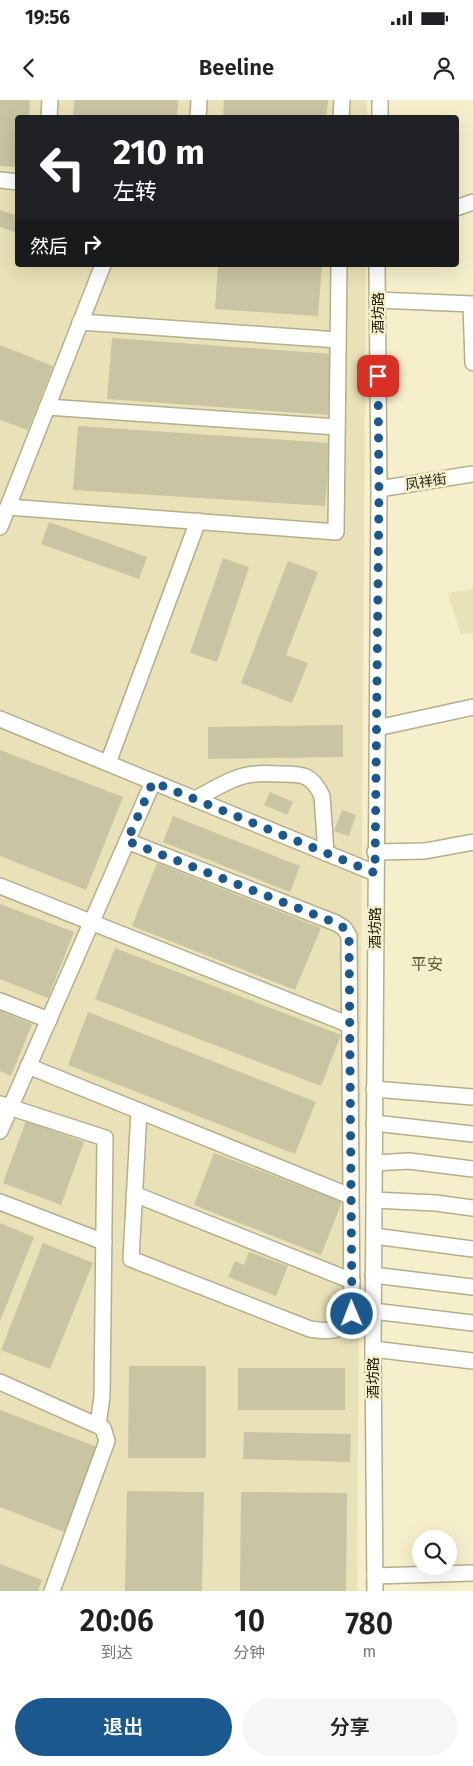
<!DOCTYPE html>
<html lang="zh">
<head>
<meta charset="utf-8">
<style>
  :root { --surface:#fff; --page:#f6f6f6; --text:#202124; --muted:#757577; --accent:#1b588e }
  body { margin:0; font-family:"Fira Sans","Noto Sans SC",sans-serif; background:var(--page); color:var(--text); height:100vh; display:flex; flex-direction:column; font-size:19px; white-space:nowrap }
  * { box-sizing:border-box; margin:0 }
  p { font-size:16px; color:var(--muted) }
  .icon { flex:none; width:28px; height:28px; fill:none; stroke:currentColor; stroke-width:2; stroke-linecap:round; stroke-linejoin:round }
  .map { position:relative; height:1491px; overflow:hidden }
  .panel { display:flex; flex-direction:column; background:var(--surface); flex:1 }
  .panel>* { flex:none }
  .guide { position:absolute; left:15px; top:15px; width:444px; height:152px; border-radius:5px; box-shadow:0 5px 20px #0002; background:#202124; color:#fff; overflow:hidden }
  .buttons { position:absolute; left:412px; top:1430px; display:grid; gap:10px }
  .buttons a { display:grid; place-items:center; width:45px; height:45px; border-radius:50%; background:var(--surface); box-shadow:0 5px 20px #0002; font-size:25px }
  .pin { position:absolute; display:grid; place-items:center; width:42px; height:42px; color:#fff; margin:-21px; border-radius:10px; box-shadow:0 2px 8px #0006 }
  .me { position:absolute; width:55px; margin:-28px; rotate:359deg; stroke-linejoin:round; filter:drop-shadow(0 0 4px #0008) }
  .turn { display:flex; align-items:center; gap:18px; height:105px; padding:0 15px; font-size:22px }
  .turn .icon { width:65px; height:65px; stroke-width:2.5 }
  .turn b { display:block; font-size:35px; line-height:42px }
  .then { display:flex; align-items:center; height:48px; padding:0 15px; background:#0003; gap:10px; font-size:19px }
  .eta { display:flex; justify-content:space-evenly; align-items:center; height:85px; text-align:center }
  .eta b { font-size:30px; font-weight:600; line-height:35px }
  .action { display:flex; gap:10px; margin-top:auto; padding:10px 15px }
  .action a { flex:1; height:58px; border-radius:30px; background:var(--accent); color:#fff; font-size:20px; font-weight:600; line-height:58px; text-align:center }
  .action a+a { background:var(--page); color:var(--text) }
  .status { display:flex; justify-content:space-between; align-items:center; height:35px; padding:0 25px; background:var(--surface); direction:ltr }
  .status svg { height:14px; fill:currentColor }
  header { display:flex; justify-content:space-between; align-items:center; height:65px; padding:0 15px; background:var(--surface); font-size:22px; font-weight:600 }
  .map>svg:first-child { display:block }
  .built { fill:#e9e2b8 }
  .building { fill:#c9c4a1 }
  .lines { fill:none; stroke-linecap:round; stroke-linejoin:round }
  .minor-casing { stroke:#b4ae8c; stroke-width:18 }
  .minor { stroke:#fff; stroke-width:15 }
  .route { stroke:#1b588e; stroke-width:9; stroke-dasharray:0 16.2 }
  .labels { text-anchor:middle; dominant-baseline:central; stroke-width:5; stroke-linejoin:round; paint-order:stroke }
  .street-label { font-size:14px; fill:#242215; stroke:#f5efcb }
  .quarter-label { font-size:16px; fill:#5d5738; stroke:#f5efcb }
</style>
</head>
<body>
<div class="status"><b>19:56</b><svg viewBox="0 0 49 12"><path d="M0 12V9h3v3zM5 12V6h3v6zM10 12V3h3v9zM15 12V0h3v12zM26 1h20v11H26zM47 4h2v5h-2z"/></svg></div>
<header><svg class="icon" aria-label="back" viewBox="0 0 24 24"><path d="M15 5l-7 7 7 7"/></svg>Beeline<svg class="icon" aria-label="person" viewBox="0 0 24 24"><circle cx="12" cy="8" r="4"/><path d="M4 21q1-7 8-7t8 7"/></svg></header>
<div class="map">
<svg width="473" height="1491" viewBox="0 0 473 1491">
  <rect width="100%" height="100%" fill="#f5efcb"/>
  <g class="built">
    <polygon points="0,0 367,0 367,17 18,18 18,165 366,165 357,1491 0,1491"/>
    <polygon points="473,489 473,533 461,535 448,493"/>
  </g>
  <g class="building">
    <polygon points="0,0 30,0 29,18 18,18 18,67 0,66"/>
    <polygon points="74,0 178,0 177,18 73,18"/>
    <polygon points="224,0 328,0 326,18 223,18"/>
    <polygon points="0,110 18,116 18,133 0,127"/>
    <polygon points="218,165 322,165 318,216 215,209"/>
    <polygon points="112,238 333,254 328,315 107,299"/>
    <polygon points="0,245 53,266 28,330 0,320"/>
    <polygon points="78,326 330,343 325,406 73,390"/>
    <polygon points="49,422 147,457 139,479 41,444"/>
    <polygon points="223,458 249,467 217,562 190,553"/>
    <polygon points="288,461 318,472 286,555 308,563 292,603 241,583"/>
    <polygon points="343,625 343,657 208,659 208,627"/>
    <polygon points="0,650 123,697 86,790 0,756"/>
    <polygon points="270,692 293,702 287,715 264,705"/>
    <polygon points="342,710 356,715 349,736 334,731"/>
    <polygon points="173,716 300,766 290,792 163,742"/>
    <polygon points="157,763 321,828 295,890 132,826"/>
    <polygon points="0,804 74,832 48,898 0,879"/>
    <polygon points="115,848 341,935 321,986 95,899"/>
    <polygon points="0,911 32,924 11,976 0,971"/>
    <polygon points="88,912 316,1002 295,1054 68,965"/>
    <polygon points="26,1021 84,1042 61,1105 3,1083"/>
    <polygon points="214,1053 342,1102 321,1155 194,1105"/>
    <polygon points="0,1123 34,1137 0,1221"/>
    <polygon points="43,1143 93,1163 50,1269 1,1250"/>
    <polygon points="249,1152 288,1166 276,1196 228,1177 235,1161 244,1165"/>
    <polygon points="129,1266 206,1266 206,1358 128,1358"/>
    <rect x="238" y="1268" width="107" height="42"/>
    <polygon points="0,1310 97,1347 64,1432 0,1407"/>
    <polygon points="244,1332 351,1334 350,1362 243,1359"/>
    <polygon points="127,1391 204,1392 202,1491 125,1491"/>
    <polygon points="241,1392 347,1393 346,1491 240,1491"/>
    <polygon points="0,1464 42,1480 38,1491 0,1491"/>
  </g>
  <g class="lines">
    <g class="minor-casing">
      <g id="minor">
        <polyline points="49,18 50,0"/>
        <polyline points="198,18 199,0"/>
        <polyline points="341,18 342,0"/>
        <polyline points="380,18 380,0"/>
        <polyline points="0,80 18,82"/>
        <polyline points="456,108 473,102"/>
        <polyline points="377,200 473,204"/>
        <polyline points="471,205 473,263"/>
        <polyline points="80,222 338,240"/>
        <polyline points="47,307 337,327"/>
        <polyline points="379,389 473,374"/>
        <polyline points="8,407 336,432 339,165"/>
        <polyline points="0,427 103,165"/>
        <polyline points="0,619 375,773"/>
        <polyline points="377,628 473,607"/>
        <polyline points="108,663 198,421"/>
        <path d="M195,699C213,690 235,675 255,674C264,673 273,674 282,674C304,674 312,675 322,696L326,753"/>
        <path d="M127,741L336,823L344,828L349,836L352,1214C342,1233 330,1232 310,1229L131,1159L139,1011"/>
        <polyline points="375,752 425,751 473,742"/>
        <polyline points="0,786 350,925"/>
        <polyline points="0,901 49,920"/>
        <polyline points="28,966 350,1096"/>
        <polyline points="374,989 473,997"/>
        <polyline points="0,1004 105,1038 102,1297 98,1325"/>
        <polyline points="374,1023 473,1034"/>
        <polyline points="0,1031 153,682"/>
        <polyline points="374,1063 409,1061 473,1069"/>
        <polyline points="134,1094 352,1181"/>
        <polyline points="374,1100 436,1103 473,1108"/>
        <polyline points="0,1102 104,1142"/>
        <polyline points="374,1136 473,1149"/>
        <polyline points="373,1175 473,1187"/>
        <polyline points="373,1211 473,1223"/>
        <polyline points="373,1249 473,1261"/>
        <polyline points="0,1282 103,1328 107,1341 52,1491"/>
        <polyline points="375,1476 473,1473"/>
        <polyline points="375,1491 373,1249 379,389 377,165"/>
      </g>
    </g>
    <use href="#minor" class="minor"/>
  </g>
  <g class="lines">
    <polyline class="route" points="352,1214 349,836 344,828 336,823 127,741 153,682 375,773 379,390 378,276"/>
  </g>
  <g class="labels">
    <g class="street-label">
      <text transform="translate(378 213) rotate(-90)">酒坊路</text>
      <text transform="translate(426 382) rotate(-9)">凤祥街</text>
      <text transform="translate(375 828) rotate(-90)">酒坊路</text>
      <text transform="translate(373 1278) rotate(-90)">酒坊路</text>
    </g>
    <g class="quarter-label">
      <text x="427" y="864">平安</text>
    </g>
  </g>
</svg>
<div class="buttons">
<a><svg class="icon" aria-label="search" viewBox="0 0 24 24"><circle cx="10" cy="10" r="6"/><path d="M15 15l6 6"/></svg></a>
</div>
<div class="pin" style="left:378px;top:276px;background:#d93025"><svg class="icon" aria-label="arrive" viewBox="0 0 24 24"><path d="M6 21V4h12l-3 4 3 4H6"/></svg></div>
<svg class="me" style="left:352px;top:1214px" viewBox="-20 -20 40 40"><circle r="17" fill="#1b588e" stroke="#fff" stroke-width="3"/><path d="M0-11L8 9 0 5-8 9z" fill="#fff"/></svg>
<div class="guide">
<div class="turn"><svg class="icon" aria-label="left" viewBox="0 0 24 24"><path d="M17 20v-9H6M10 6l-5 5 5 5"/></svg><div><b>210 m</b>左转</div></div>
<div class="then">然后<svg class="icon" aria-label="right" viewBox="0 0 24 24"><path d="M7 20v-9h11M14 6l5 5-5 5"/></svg></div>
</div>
</div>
<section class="panel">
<div class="eta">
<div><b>20:06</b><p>到达</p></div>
<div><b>10</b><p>分钟</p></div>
<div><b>780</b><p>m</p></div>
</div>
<div class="action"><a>退出</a><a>分享</a></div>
</section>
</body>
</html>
